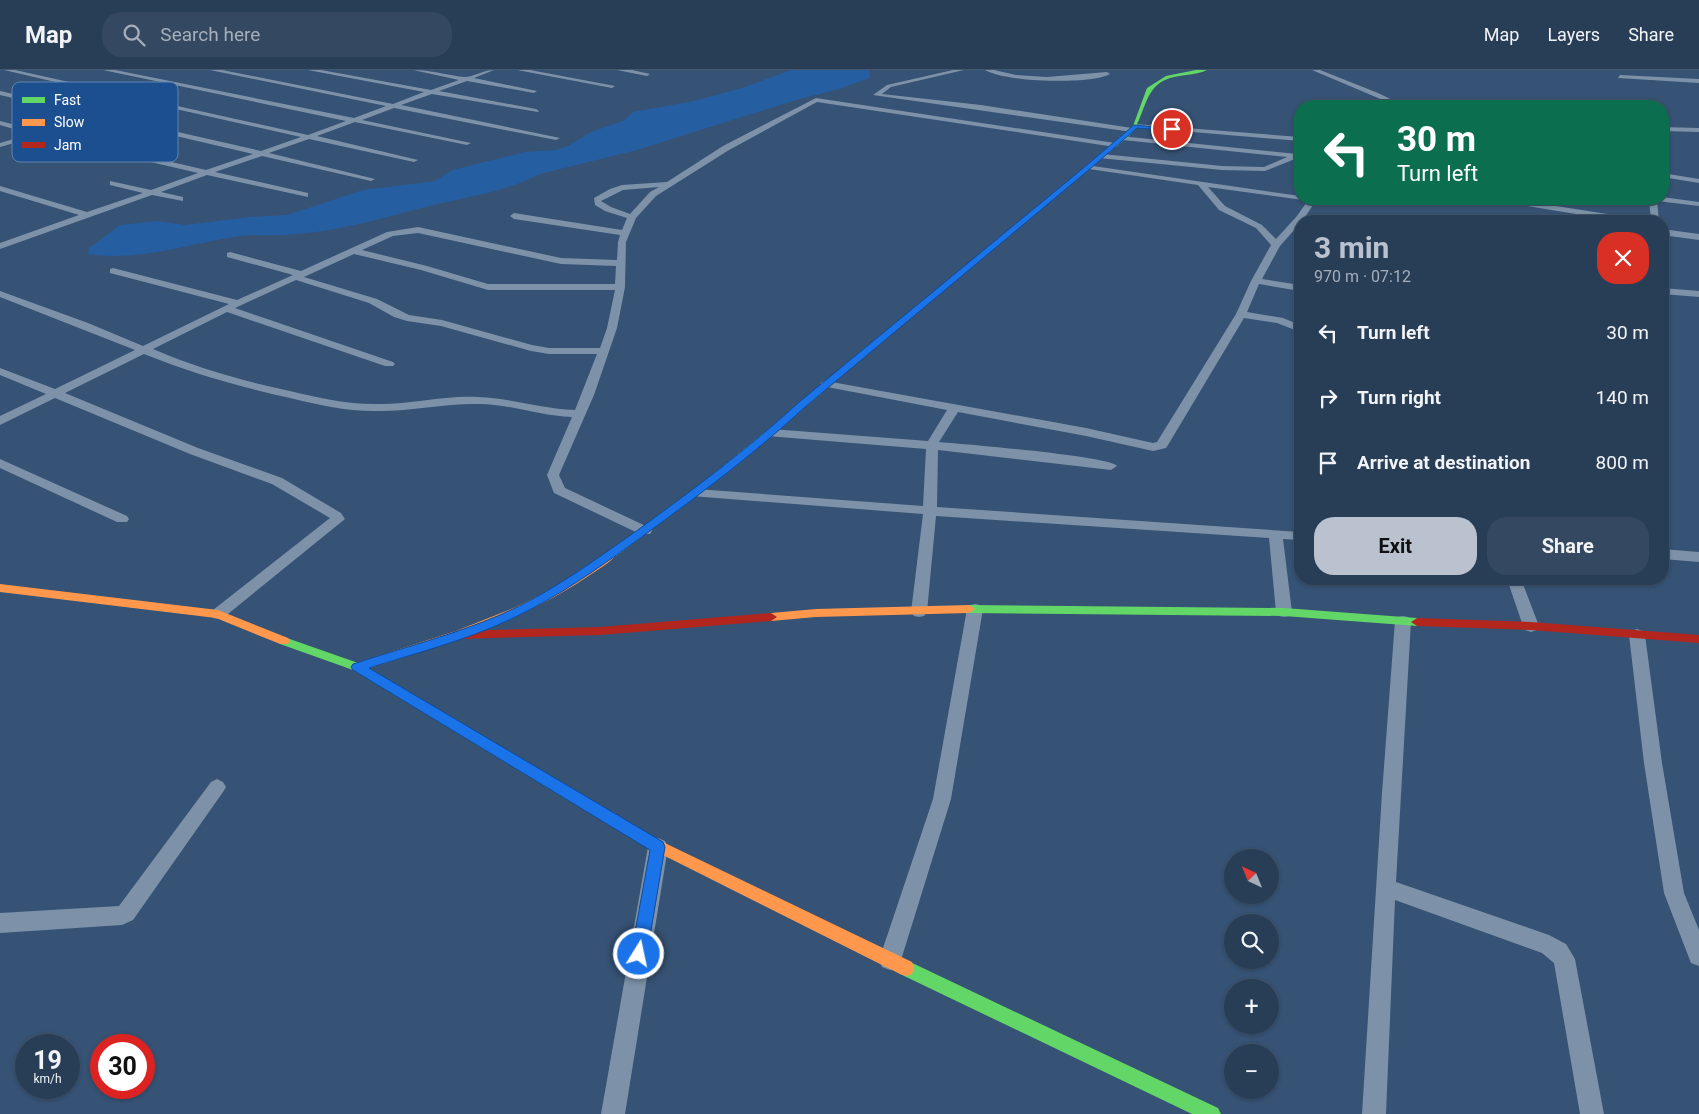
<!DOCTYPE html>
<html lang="en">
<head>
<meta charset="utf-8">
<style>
  :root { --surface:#283e57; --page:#344961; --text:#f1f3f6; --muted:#a5aeba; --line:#44576d; --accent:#b9c2ce }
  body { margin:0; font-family:Roboto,sans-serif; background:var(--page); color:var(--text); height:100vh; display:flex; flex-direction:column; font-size:19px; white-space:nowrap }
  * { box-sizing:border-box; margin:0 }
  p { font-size:16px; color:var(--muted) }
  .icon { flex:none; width:28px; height:28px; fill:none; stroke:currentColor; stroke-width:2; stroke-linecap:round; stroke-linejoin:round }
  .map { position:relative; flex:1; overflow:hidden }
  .details { position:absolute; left:1294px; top:145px; width:375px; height:370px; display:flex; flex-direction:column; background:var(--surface); border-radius:20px; box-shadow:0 1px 4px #0004,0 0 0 1px var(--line) }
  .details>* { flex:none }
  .top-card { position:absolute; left:1294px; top:30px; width:375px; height:105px; border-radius:20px; box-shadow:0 1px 4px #0004,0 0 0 1px var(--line); background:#0b6e4f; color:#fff; overflow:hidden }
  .needle { width:32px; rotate:317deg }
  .buttons { position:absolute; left:1224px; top:779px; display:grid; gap:10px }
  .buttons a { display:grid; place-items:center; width:55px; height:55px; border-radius:50%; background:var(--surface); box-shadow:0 1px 4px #0004,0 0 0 1px var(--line); font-size:25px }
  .speed { position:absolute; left:15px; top:964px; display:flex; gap:10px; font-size:25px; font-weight:700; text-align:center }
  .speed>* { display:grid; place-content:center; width:65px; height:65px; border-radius:50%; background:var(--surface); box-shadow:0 1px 4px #0004,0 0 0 1px var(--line); line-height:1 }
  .speed small { font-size:12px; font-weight:400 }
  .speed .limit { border:8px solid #d22; background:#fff; color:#111 }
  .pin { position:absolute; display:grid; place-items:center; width:42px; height:42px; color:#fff; margin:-21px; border:2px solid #fff; border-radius:50%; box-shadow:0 1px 5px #0007 }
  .me { position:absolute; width:55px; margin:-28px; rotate:10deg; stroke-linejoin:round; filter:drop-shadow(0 0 4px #0008) }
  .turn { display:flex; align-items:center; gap:18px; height:105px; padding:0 20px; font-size:22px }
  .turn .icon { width:65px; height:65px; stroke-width:2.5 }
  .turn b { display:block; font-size:35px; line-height:42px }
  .round { display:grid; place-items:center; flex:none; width:52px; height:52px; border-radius:20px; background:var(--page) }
  .head { display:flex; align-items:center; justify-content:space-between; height:85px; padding:0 20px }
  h1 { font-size:30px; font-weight:700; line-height:38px; color:var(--accent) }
  .cta { display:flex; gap:10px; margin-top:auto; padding:10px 20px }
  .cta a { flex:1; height:58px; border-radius:20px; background:var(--accent); color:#111; font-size:20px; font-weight:700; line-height:58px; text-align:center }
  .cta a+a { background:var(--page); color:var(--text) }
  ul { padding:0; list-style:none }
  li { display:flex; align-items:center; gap:15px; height:65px; padding:0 20px }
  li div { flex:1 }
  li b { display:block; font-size:19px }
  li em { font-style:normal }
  header { display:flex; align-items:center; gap:30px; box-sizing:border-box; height:70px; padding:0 25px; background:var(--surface); border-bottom:1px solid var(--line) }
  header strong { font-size:24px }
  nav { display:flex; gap:28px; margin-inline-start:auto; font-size:18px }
  .search { width:350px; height:45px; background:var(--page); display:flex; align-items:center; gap:12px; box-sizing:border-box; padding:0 18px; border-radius:20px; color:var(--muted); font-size:19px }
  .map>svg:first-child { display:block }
  .green { fill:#265fa1 }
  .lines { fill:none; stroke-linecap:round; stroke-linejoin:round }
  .street { fill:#7d92a8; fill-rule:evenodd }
  .fast { fill:#63d668; fill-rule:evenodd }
  .slow { fill:#ff974d; fill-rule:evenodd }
  .jam { fill:#b3261e; fill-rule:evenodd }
  .route { fill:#1a73e8; stroke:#114b97 }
  .key { fill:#1b4f8f; stroke:#5f84b1; stroke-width:1 }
  .key-label { font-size:14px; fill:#fff }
</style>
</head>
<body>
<header>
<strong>Map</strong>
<div class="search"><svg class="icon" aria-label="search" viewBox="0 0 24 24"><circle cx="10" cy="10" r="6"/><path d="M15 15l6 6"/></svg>Search here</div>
<nav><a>Map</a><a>Layers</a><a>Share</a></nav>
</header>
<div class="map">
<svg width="1699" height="1044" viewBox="0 0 1699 1044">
  <rect width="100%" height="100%" fill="#365274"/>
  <path class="green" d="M791,0H869L870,8L839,19L796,30L637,80L540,104C510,120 472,126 438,134C392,145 346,160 298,164C279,166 260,164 241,166C192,173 138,192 88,184L89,178L120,155L157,151L185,155L250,147L287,145L363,120L435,111L452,100L525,82L556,80L568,76L591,62L623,51L633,42L694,31L745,17Z"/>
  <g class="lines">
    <g class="street">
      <path d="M4,0H15L308,65L346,51L103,0H115L354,48L386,36L210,0H222L393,34L424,22L308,0H321L431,20L459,10L413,0C430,0 447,5 464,7C474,7 483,0 494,0L474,8L537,21L534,23L467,11L439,21L536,39L539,41L538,42L432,24L401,35L560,68L556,70L394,38L362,50L471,73L467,75L355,52L317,66L418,90L414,92L309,69L269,83L375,109L371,111L262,86L215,102L308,123V127L207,105L161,122L183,127V131L152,125L0,179V173L79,145L0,121V116L87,142L143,123L110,115V111L151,120L198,103L39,66L0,77V73L31,64L0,55V51L39,61L91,46L0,25V21L99,44L141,32ZM149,33L301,67L261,81L107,46ZM99,48L253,84L206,100L47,63Z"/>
      <polygon points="517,0 530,0 615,16 612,18"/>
      <polygon points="617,0 632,0 650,4 647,6"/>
      <polygon points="953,0 964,0 891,17 882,24 981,35 1132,58 1135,60 1132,62 873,25 887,15"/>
      <path d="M985,0H994L1016,5L1047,7L1107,2L1110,4C1091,15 1004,12 985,0Z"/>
      <polygon points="1312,0 1320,0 1378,23 1405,36 1397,36"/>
      <polygon points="1620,5 1699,9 1699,13 1618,8"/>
      <path d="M816,28L1115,73L1119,75L1115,77L817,32L729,80L656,126L636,148L626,172L625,217L617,258L594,325L559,405L565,418L650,458L652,461L650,464H640L554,423L547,405L572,347C539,346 508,333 475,334C443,334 411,341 380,341C349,342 319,335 290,328C240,317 191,303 144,284L65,323L198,378L282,408L341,443L345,449L223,548L218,549L213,548L210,544L213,540L330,448L272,414L190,384L55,328L0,355V346L46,324L0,305V298L55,319L135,280L0,227V221L88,253L143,276L229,234L110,203V199L113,198L237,230L293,205L227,187V183L230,182L301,201L387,162L418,157L561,188L617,190L618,172L620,165L514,149L510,146L514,143L622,160L627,148L605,141L595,135L594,128L610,119L622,115L667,112L723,76ZM659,117L650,122L630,144L611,137L601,131L623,120ZM418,163L561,194L616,196L615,214H488L427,196L362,180L393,166ZM354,184L421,200L488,220H615L607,258L600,278H549L532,275L442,250L409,245L377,229L304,207ZM296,210L369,233L394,247L407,251L441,256L531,281L549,284H597L575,340C542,339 511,328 478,327C446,325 412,334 380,334C350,335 319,328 290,321C243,311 197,298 153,279L227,242L385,296H393L395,294L393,292L235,238Z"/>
      <polygon points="1135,54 1300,67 1300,71 1133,57 1132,56"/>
      <polygon points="1662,57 1699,58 1699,62 1662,61"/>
      <polygon points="1120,66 1297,84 1300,87 1265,101 1222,100 1099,88 1099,84 1102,84 1222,96 1264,97 1287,87 1123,70 1119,68"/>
      <path d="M1086,95L1300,126V129L1303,130L1208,117L1225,136L1262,155L1276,169L1297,146L1309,129H1317L1303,150L1280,176L1262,209L1300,215V221L1259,214L1247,242L1283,248L1300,255V262L1277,253L1244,248L1168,375L1166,378L1153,381L1086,366L958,342L939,372C962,374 1109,386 1117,396L1111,400L938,380L937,437L1300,462V470L1283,469L1292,542L1289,546L1284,547L1279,546L1276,542L1269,468L936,446L927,542L924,546L919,547L914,546L911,542L923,444L691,426L689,423L696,419L923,436L926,379L767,366L765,363L771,359L928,371L947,340L822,316L820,314L822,312L826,311L1086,358L1153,373L1157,372L1236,244L1251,211L1271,175L1256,158L1219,140L1198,115L1089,99L1085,97Z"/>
      <polygon points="1662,103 1699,109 1699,113 1662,107"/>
      <polygon points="1662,127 1699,132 1699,136 1657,131 1659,151 1651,151 1649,129 1662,129"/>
      <polygon points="1493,129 1511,129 1633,148 1637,151 1619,151 1497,131"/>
      <polygon points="1662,159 1699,164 1699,170 1662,165"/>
      <polygon points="1662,218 1699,221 1699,227 1662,224"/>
      <polygon points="0,389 127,446 129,449 127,452 117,452 0,398"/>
      <polygon points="1662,479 1699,482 1699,492 1662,489"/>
      <polygon points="1507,509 1521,509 1539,556 1537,560 1531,562 1525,560 1523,556"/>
      <polygon points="975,534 980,535 983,539 951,729 901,890 898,897 890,900 882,897 879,890 933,729 967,539 970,535"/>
      <polygon points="1403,546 1408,547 1411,551 1396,812 1549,865 1566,874 1575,889 1604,1044 1580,1044 1554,893 1542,883 1395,830 1386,1044 1362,1044 1382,723 1395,551 1398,547"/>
      <polygon points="1637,559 1643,561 1645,565 1662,693 1684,823 1699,860 1699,896 1691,893 1664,823 1644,693 1629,565 1631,561"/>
      <polygon points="217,709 223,712 226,717 223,722 133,850 122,855 0,863 0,843 119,836 211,712"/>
      <polygon points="658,768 665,771 668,777 625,1044 601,1044 648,777 651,771"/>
    </g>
    <g class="fast">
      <path d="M1196,0H1207C1195,6 1178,4 1165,10C1143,20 1145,48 1130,65L993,179H989V177L1126,63L1133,56L1147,18L1166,6Z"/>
      <polygon points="819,318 823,321 822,323 707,418 616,486 608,486 607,484 608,482 701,414"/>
      <polygon points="969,535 1284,538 1417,548 1423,552 1417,556 1284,546 969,543 963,539"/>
      <polygon points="284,567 361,594 649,765 651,769 649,773 644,775 639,773 353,600 280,574 278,571 280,568"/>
      <polygon points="906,890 1218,1038 1221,1044 1192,1044 900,904 898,898 900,892"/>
    </g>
    <g class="slow">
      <path d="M612,480L617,484C610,493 597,500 587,507C517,554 436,577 357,602L353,600L351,597L353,594L456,561L516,537L552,519Z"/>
      <polygon points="0,514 218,540 288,568 290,571 288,574 280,574 216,548 0,522"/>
      <polygon points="969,535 975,539 969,543 816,547 771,551 765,547 771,543 816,539"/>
      <polygon points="644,763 912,892 914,898 912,904 906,906 900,904 639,773 637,769 639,765"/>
    </g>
    <g class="jam">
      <polygon points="989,177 994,178 822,323 816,323 816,319"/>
      <polygon points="771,543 777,547 771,551 600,565 459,569 455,568 453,565 455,562 459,561 600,557"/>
      <polygon points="1417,548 1531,552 1699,565 1699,573 1531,560 1417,556 1411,552"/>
    </g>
  </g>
  <path class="route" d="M1134,55L1175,59L1172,61L1137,58L1091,98L805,337C755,383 702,423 647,463C603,495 559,527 509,550C464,571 416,583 369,598L663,772L665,777L647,884L645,890L639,892L633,890L631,884L650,780L353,600L351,597L353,594C402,578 453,565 500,545C549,524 592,492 635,462C691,421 747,380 798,333L1087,95Z"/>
  <rect x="12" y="12" width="166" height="80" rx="8" class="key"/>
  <rect x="22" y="27" width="23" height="6" fill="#63d668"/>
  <rect x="22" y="49" width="23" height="7" fill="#ff974d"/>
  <rect x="22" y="72" width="23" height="6" fill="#b3261e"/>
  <g class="key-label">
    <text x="54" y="35">Fast</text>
    <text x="54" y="57">Slow</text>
    <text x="54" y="80">Jam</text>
  </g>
</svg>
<div class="buttons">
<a><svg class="needle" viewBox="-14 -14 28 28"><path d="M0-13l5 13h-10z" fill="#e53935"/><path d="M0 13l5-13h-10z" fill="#a5aeba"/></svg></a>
<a><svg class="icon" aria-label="search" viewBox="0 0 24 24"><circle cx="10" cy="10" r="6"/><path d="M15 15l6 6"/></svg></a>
<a>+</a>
<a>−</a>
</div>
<div class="speed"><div>19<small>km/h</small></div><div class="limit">30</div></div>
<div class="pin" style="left:1172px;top:59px;background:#d93025"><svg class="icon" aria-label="arrive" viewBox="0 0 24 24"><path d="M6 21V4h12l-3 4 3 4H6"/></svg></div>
<svg class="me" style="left:639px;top:884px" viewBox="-20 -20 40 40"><circle r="17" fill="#1a73e8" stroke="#fff" stroke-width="3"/><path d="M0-11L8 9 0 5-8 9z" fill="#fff"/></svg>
<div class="top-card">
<div class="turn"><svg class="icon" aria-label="left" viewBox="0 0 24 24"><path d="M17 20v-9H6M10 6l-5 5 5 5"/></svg><div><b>30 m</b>Turn left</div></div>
</div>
<section class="details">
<div class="head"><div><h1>3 min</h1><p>970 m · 07:12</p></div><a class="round" style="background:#d93025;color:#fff"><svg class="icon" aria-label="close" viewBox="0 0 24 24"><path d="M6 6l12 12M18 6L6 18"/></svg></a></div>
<ul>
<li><svg class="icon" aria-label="left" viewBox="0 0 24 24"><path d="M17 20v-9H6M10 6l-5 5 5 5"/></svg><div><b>Turn left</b></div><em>30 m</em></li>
<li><svg class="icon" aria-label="right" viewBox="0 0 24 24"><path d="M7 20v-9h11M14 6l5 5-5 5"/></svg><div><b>Turn right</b></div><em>140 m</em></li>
<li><svg class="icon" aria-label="arrive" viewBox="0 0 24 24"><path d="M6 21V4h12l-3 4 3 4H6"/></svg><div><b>Arrive at destination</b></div><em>800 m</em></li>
</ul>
<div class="cta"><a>Exit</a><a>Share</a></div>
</section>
</div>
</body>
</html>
